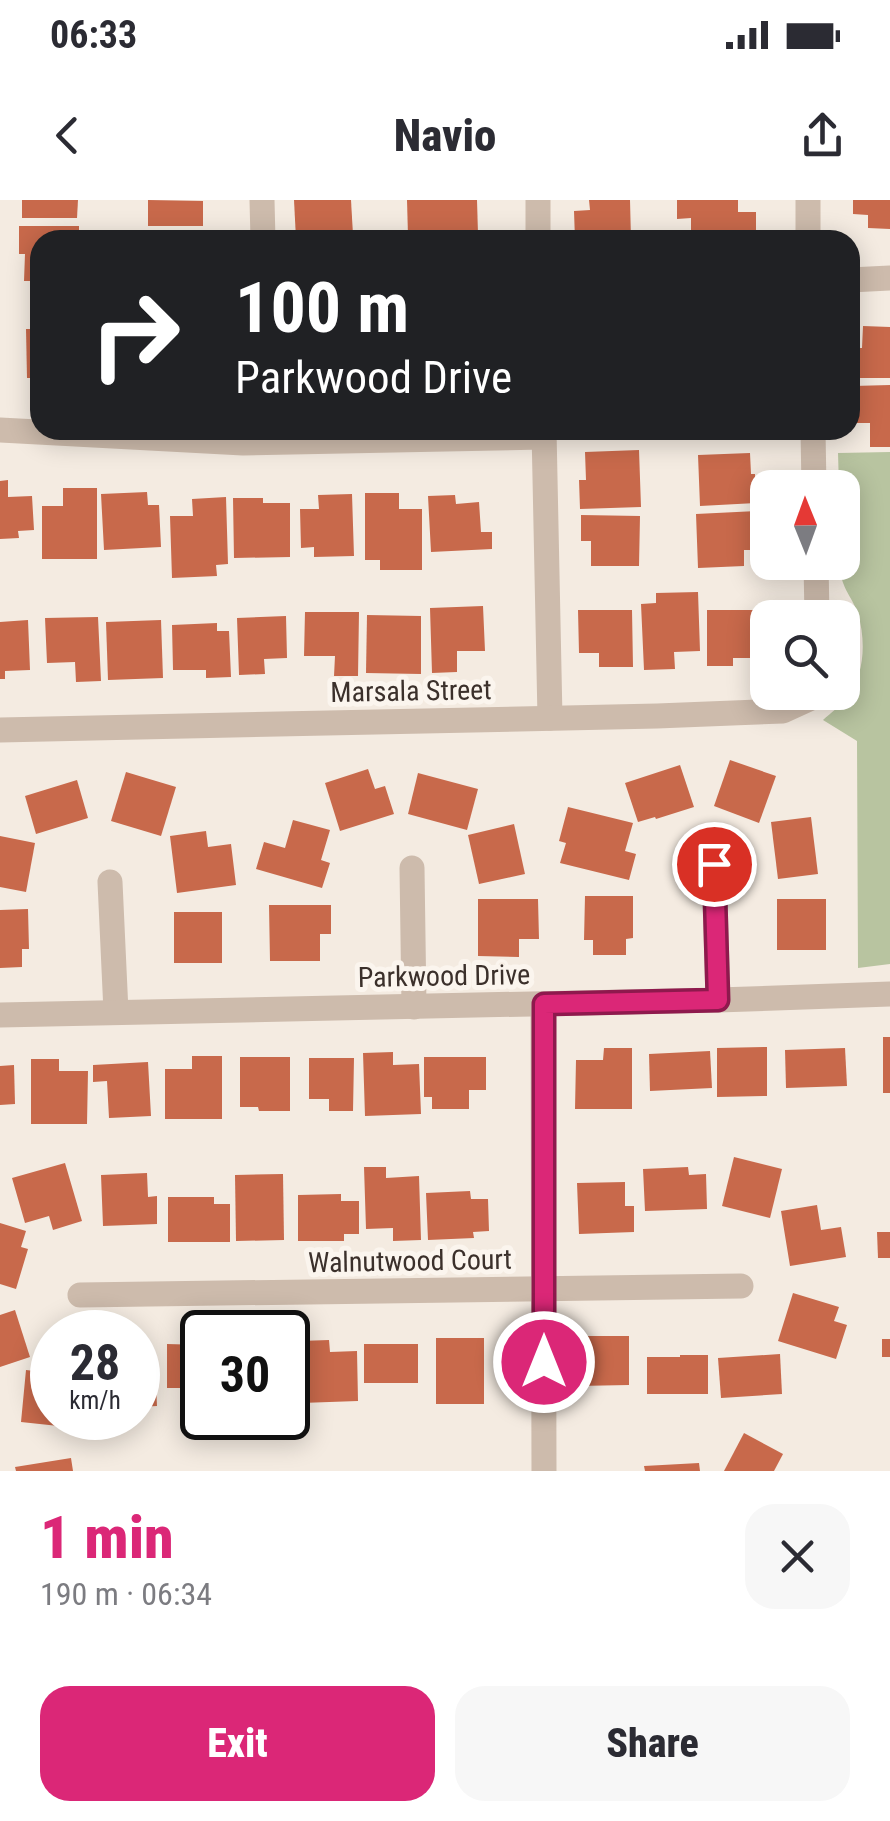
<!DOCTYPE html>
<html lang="en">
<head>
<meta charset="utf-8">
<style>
  :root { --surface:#fff; --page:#f7f7f7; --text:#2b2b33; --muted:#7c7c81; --accent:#db2777 }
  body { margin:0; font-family:"Roboto Condensed",sans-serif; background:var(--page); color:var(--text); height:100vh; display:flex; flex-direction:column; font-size:38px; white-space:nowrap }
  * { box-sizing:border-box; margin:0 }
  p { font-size:32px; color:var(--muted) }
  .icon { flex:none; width:55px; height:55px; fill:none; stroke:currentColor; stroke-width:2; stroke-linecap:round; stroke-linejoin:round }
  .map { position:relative; height:1271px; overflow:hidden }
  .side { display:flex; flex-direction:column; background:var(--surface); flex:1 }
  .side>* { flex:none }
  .guide { position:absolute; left:30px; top:30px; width:830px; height:210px; border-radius:30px; box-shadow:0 5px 25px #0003; background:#202124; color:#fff; overflow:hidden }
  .needle { width:65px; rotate:359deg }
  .buttons { position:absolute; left:750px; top:270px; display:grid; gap:20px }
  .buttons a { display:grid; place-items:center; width:110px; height:110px; border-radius:20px; background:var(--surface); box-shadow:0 5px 25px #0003; font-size:50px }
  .speed { position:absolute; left:30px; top:1110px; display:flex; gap:20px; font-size:50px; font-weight:700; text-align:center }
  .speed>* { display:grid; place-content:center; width:130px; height:130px; border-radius:50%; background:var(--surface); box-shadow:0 5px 25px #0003; line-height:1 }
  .speed small { font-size:25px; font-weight:400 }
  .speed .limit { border:5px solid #111; border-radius:15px; background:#fff; color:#111 }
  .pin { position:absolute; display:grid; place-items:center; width:85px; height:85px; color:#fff; margin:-42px; border:5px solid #fff; border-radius:50%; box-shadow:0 2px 10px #0007 }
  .me { position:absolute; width:110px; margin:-55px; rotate:0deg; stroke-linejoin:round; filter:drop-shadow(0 0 8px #0008) }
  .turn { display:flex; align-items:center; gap:35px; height:210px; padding:0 40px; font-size:45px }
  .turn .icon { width:130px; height:130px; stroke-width:2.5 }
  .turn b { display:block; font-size:70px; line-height:85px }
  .round { display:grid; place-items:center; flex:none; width:105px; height:105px; border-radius:30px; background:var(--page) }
  .headline { display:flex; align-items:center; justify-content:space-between; height:170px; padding:0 40px }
  h1 { font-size:60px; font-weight:800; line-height:75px; color:var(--accent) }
  .primary-button { display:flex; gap:20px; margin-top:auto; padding:20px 40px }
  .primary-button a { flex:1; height:115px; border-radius:30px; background:var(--accent); color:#fff; font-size:40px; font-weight:800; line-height:115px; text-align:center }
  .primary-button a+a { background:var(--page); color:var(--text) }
  .status { display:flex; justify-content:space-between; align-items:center; height:70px; padding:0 50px; background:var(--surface); direction:ltr }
  .status svg { height:28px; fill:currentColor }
  header { display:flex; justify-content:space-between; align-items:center; height:130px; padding:0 40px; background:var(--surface); font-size:45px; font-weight:800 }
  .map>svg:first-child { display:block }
  .green { fill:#b8c4a0 }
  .building { fill:#c8694b }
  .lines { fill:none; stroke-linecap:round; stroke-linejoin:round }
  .street { stroke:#cdbbac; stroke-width:25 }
  .route-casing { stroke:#8e194d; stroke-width:25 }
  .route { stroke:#db2777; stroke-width:18 }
  .labels { text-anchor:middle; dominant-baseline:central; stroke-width:10; stroke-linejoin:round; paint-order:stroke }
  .street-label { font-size:28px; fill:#3b302b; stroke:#fbf5ee }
</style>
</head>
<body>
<div class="status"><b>06:33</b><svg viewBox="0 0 49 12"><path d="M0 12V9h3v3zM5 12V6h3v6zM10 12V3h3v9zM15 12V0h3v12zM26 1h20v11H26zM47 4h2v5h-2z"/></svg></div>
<header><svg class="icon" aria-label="back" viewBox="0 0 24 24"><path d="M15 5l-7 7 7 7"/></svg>Navio<svg class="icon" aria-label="share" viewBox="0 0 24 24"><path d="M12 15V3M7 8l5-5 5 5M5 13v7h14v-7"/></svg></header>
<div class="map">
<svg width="890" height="1271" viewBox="0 0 890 1271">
  <rect width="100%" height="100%" fill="#f4ebe1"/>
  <path class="green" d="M890,252V764L858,768L857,541L823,520C831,513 840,506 846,498C865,476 866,441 858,414C851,394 840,388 840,363L842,362V288L839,287L838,253Z"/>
  <g class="building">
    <polygon points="22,0 78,0 77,18 22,18"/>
    <polygon points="148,0 203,1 203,26 148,26"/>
    <polygon points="294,0 351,0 353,35 296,39"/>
    <polygon points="407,0 477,0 478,34 408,36"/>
    <polygon points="589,0 630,0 631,40 575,40 574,11 590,10"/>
    <polygon points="677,0 738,0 738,12 756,12 756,40 691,40 691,18 677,19"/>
    <polygon points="853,0 890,0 890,29 868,28 868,15 853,14"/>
    <polygon points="19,26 79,26 79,40 40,40 40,81 24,81 25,54 19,54"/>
    <polygon points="198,33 198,40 142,40 142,35"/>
    <polygon points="863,126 890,127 890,178 858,178 858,148 862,148"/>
    <polygon points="26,129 40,129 40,178 27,178"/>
    <polygon points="890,185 890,247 870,247 870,223 855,223 853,186"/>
    <polygon points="587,230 635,230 635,236 587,235"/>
    <polygon points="697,230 748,230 749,239 697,240"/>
    <polygon points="639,250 641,307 580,309 579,280 586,280 585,252"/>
    <polygon points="750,253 751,274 755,274 756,303 700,306 698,255"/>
    <polygon points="8,280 8,297 32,296 34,330 18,331 19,338 0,339 0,281"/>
    <polygon points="63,288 97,288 97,359 42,359 42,306 63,306"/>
    <polygon points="147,292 148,305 159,305 161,347 104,350 101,294"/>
    <polygon points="365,293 399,293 399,309 422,309 422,370 380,370 380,360 365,360"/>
    <polygon points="352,294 354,356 314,357 314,347 301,348 300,309 319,309 318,295"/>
    <polygon points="455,295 456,304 479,302 481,332 492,332 492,349 431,352 428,296"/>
    <polygon points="226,297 228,364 216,365 217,376 172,378 170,316 193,316 192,299"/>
    <polygon points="233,298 263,298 263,303 290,303 290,357 234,358"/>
    <polygon points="757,311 758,350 744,350 744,366 698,368 696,314"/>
    <polygon points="581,315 640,316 639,366 591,366 591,341 581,341"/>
    <polygon points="698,392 700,451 674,452 675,469 644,470 641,404 656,403 656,393"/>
    <polygon points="483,406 485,451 457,451 457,472 432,473 430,408"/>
    <polygon points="578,410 632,410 633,467 599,467 599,453 579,453"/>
    <polygon points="707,410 757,410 757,458 733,458 733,466 707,466"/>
    <polygon points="305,412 359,412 358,476 334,476 335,456 304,456"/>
    <polygon points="367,415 421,416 421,474 366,473"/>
    <polygon points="286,416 287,458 264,459 265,474 239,475 237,418"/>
    <polygon points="98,417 101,481 76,482 75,462 47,463 45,418"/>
    <polygon points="28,420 30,470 5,471 5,479 0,479 0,422"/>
    <polygon points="161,420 163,478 108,480 106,422"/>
    <polygon points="217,423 217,431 229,431 231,477 206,478 206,470 173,470 172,425"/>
    <polygon points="730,560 776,576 759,623 714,606"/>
    <polygon points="680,565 694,607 656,619 655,617 638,622 625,583"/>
    <polygon points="368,569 375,589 385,586 394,614 340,631 325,583"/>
    <polygon points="126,572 176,587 161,636 111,621"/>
    <polygon points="418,573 478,589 467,630 408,614"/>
    <polygon points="77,580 88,618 36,634 25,596"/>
    <polygon points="568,607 633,623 625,651 636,654 629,680 560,663 566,643 559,641"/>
    <polygon points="811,617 818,674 778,679 771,622"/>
    <polygon points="293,620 330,630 321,660 330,663 322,688 256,669 264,642 285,648"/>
    <polygon points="514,624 525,674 479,684 468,635"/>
    <polygon points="206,631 208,647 231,644 236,685 177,693 170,636"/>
    <polygon points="0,636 35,643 26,692 0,687"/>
    <polygon points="585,696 633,696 633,738 626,739 626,755 593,755 593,740 584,740"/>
    <polygon points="478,699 538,699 539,739 519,739 519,757 478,756"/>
    <rect x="777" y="699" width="49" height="51"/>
    <polygon points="269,705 331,705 331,734 320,734 320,761 270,761"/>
    <polygon points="28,709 29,749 22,749 22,767 0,768 0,710"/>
    <rect x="174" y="712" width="48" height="51"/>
    <rect x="883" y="837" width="7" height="56"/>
    <polygon points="767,847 767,896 717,897 717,848"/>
    <polygon points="604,848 632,848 632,909 575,909 576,860 603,860"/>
    <polygon points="845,848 847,886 786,888 785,850"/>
    <polygon points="710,851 712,888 650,891 649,854"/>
    <polygon points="393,852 393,865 419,864 421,914 365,916 363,853"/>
    <polygon points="192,856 222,856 222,919 165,919 165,869 192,869"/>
    <polygon points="240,857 290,857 290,911 259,911 258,907 240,907"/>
    <polygon points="424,857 486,857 486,890 469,890 469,909 432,909 432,897 424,897"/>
    <polygon points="309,858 354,858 353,911 329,911 329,899 309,899"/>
    <polygon points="31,859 59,859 59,871 88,871 87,924 31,924"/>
    <polygon points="148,862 151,916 109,918 107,881 93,882 93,865"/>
    <polygon points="14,865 15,904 0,905 0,866"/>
    <polygon points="734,957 782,969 770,1018 722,1006"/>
    <polygon points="65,963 82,1021 53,1030 49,1016 25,1023 12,978"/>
    <polygon points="364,967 386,967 386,978 419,976 421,1040 393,1041 393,1028 366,1029"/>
    <polygon points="688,967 689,975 706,974 707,1009 645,1011 643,969"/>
    <polygon points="147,973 148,997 157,996 157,1024 103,1026 101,975"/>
    <polygon points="283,974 284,1040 236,1041 235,975"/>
    <polygon points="625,982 625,1006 634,1006 634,1032 579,1034 577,983"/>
    <polygon points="470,991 471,999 488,999 489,1031 473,1032 474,1038 428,1040 426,993"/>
    <polygon points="341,994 341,1001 359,1001 359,1034 344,1034 344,1041 298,1041 298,995"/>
    <polygon points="168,997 214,997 214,1004 230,1004 230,1042 168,1042"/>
    <polygon points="817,1005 821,1030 841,1027 846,1057 790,1066 781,1011"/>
    <polygon points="0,1023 26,1031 21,1047 28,1049 16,1089 0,1084"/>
    <polygon points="877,1032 890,1032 890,1058 878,1058"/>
    <polygon points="793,1093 839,1107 834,1121 847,1125 836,1159 778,1141"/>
    <polygon points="15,1110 30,1157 0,1167 0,1115"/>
    <polygon points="577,1136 629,1136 629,1185 577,1186"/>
    <rect x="436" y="1138" width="48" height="66"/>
    <rect x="882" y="1139" width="8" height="18"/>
    <polygon points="329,1140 330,1152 357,1151 358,1201 301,1203 299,1141"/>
    <polygon points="167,1144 202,1145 202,1188 167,1188"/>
    <rect x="364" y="1144" width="54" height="39"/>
    <polygon points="780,1154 782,1194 721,1198 718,1158"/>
    <polygon points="680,1155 708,1155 708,1194 647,1194 647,1157 680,1157"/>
    <polygon points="155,1164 157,1206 138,1207 138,1165"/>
    <polygon points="26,1170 52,1173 52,1218 78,1218 77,1228 21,1222"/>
    <polygon points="744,1233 783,1254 774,1271 724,1271"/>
    <polygon points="71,1258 73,1271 16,1271 15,1267"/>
    <polygon points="699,1263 700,1271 645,1271 644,1266"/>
  </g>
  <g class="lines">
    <g class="street">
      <polyline points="262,0 263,40"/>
      <polyline points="538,0 538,40"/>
      <polyline points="808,0 808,40"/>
      <polyline points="850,80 890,78"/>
      <polyline points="0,230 243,243 544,237"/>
      <polyline points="544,230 550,518"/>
      <polyline points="813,230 814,288"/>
      <polyline points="816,362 817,418"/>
      <polyline points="0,530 657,516 783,511 818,495 818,492"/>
      <polyline points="714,664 718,800"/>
      <polyline points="412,668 414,807"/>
      <polyline points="110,682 116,812"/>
      <polyline points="543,804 544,1271"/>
      <polyline points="0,815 718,800 890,794"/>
      <polyline points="80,1095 741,1086"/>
    </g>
  </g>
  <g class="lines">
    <g class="route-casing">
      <polyline id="route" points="544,1162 544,804 718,800 714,664"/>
    </g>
    <use href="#route" class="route"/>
  </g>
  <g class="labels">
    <g class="street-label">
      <text transform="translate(411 491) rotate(-1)">Marsala Street</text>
      <text transform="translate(444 776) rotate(-1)">Parkwood Drive</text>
      <text transform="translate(410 1061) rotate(-1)">Walnutwood Court</text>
    </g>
  </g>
</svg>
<div class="buttons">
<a><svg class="needle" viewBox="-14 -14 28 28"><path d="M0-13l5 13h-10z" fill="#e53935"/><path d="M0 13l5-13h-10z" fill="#7c7c81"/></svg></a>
<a><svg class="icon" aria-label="search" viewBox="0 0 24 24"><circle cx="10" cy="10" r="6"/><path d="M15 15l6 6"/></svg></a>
</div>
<div class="speed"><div>28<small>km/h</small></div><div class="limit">30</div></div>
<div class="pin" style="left:714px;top:664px;background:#d93025"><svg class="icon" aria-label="arrive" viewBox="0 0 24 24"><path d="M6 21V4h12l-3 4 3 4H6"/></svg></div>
<svg class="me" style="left:544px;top:1162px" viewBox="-20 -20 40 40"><circle r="17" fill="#db2777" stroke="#fff" stroke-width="3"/><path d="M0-11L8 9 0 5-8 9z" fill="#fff"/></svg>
<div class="guide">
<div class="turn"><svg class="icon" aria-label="right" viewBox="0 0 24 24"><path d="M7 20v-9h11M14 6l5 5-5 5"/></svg><div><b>100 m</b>Parkwood Drive</div></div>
</div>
</div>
<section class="side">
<div class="headline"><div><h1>1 min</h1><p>190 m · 06:34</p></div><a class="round"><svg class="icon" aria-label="close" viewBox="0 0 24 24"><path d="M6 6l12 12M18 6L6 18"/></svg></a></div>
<div class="primary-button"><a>Exit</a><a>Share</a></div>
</section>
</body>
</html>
